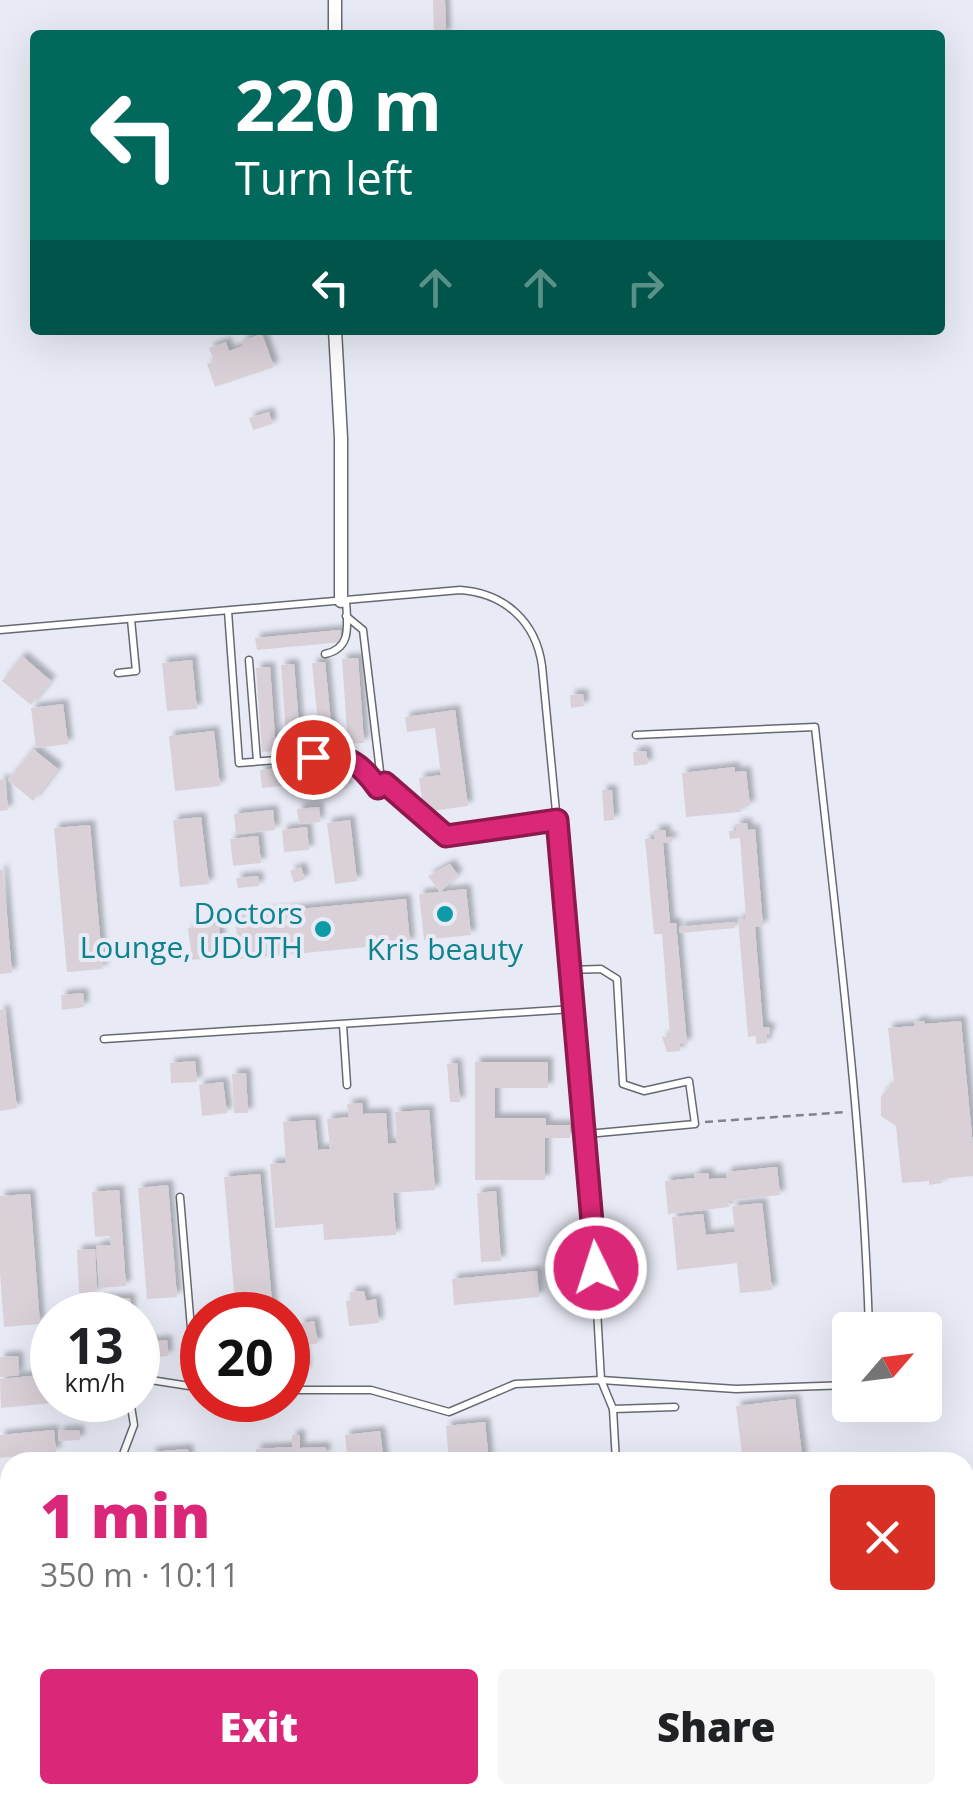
<!DOCTYPE html>
<html lang="en">
<head>
<meta charset="utf-8">
<style>
  :root { --surface:#fff; --page:#f6f6f6; --text:#202124; --muted:#757577; --accent:#db2777 }
  body { margin:0; font-family:"Open Sans",sans-serif; background:var(--page); color:var(--text); height:100vh; display:flex; flex-direction:column; font-size:38px; white-space:nowrap }
  * { box-sizing:border-box; margin:0 }
  p { font-size:32px; color:var(--muted) }
  .icon { flex:none; width:55px; height:55px; fill:none; stroke:currentColor; stroke-width:2; stroke-linecap:round; stroke-linejoin:round }
  .map { position:relative; flex:1; overflow:hidden }
  .side { position:absolute; left:0px; top:1452px; width:975px; height:352px; display:flex; flex-direction:column; background:var(--surface); border-radius:30px 30px 0 0; box-shadow:0 10px 40px #0002 }
  .side>* { flex:none }
  .banner { position:absolute; left:30px; top:30px; width:915px; height:305px; border-radius:10px; box-shadow:0 10px 40px #0002; background:#00695c; color:#fff; overflow:hidden }
  .needle { width:65px; rotate:62deg }
  .tools { position:absolute; left:832px; top:1312px; display:grid; gap:20px }
  .tools a { display:grid; place-items:center; width:110px; height:110px; border-radius:10px; background:var(--surface); box-shadow:0 10px 40px #0002; font-size:50px }
  .speed { position:absolute; left:30px; top:1292px; display:flex; gap:20px; font-size:50px; font-weight:700; text-align:center }
  .speed>* { display:grid; place-content:center; width:130px; height:130px; border-radius:50%; background:var(--surface); box-shadow:0 10px 40px #0002; line-height:1 }
  .speed small { font-size:25px; font-weight:400 }
  .speed .limit { border:15px solid #d22; background:#fff; color:#111 }
  .pin { position:absolute; display:grid; place-items:center; width:85px; height:85px; color:#fff; margin:-42px; border:5px solid #fff; border-radius:50%; box-shadow:0 2px 10px #0007 }
  .me { position:absolute; width:110px; margin:-55px; rotate:356deg; stroke-linejoin:round; filter:drop-shadow(0 0 8px #0008) }
  .turn { display:flex; align-items:center; gap:35px; height:210px; padding:0 40px; font-size:45px }
  .turn .icon { width:130px; height:130px; stroke-width:2.5 }
  .turn b { display:block; font-size:70px; line-height:85px }
  .lanes { display:flex; align-items:center; height:95px; padding:0 40px; background:#0003; justify-content:center; gap:50px; direction:ltr }
  .lanes .off { opacity:.35 }
  .round { display:grid; place-items:center; flex:none; width:105px; height:105px; border-radius:10px; background:var(--page) }
  .overview { display:flex; align-items:center; justify-content:space-between; height:170px; padding:0 40px }
  h1 { font-size:60px; font-weight:800; line-height:75px; color:var(--accent) }
  .button { display:flex; gap:20px; margin-top:auto; padding:20px 40px }
  .button a { flex:1; height:115px; border-radius:10px; background:var(--accent); color:#fff; font-size:40px; font-weight:800; line-height:115px; text-align:center }
  .button a+a { background:var(--page); color:var(--text) }
  .map>svg:first-child { display:block }
  .building { fill:#dad1d8; filter:url(#shadow) }
  .lines { fill:none; stroke-linecap:round; stroke-linejoin:round }
  .lane-casing { stroke:#676972; stroke-width:9 }
  .street-casing { stroke:#676972; stroke-width:15 }
  .highway-casing { stroke:#c8c8c9; stroke-width:25 }
  .path { stroke:#81838a; stroke-width:2.5; stroke-dasharray:8 5; stroke-linecap:butt }
  .lane { stroke:#fff; stroke-width:6 }
  .street { stroke:#fff; stroke-width:12 }
  .highway { stroke:#b87ad9; stroke-width:22 }
  .route-casing { stroke:#8e194d; stroke-width:25 }
  .route { stroke:#db2777; stroke-width:18 }
  .culture-dot { fill:#0f9aa8; stroke:#e8ebf5; stroke-width:4 }
  .labels { text-anchor:middle; dominant-baseline:central; stroke-width:8; stroke-linejoin:round; paint-order:stroke }
  .culture-label { font-size:30px; fill:#0d838f; stroke:#e8ebf5; text-anchor:end }
</style>
</head>
<body>
<div class="map">
<svg width="973" height="1803" viewBox="0 0 973 1803">
  <defs>
    <filter id="shadow"><feDropShadow dx="5" dy="-5" stdDeviation="2.5" flood-color="#0004"/></filter>
  </defs>
  <rect width="100%" height="100%" fill="#e8ebf5"/>
  <g class="building">
    <polygon points="433,0 445,0 446,35 434,35"/>
    <polygon points="262,334 274,367 215,387 207,364 214,361 209,348 226,342 229,351 243,346 241,341"/>
    <polygon points="269,412 272,424 253,430 249,418"/>
    <polygon points="340,630 342,642 257,650 255,638"/>
    <polygon points="22,656 51,681 31,705 2,681"/>
    <polygon points="358,658 364,743 348,744 342,659"/>
    <polygon points="192,660 197,709 167,711 162,663"/>
    <polygon points="325,662 333,743 320,745 312,663"/>
    <polygon points="294,664 301,749 287,750 281,665"/>
    <polygon points="270,667 276,751 262,752 256,668"/>
    <polygon points="583,694 584,706 571,708 570,695"/>
    <polygon points="63,704 68,744 36,748 31,708"/>
    <polygon points="455,710 468,806 424,812 419,778 441,775 435,728 407,732 405,717"/>
    <polygon points="214,731 220,786 175,791 169,736"/>
    <polygon points="33,749 58,769 33,801 8,780"/>
    <polygon points="646,751 648,764 634,766 633,752"/>
    <polygon points="310,765 311,783 262,788 260,770"/>
    <polygon points="735,767 735,772 746,771 750,806 740,807 741,812 686,817 682,773"/>
    <polygon points="345,771 346,778 329,780 328,774"/>
    <polygon points="5,779 8,810 0,811 0,780"/>
    <polygon points="347,780 348,788 331,790 330,782"/>
    <polygon points="602,790 612,790 614,820 604,821"/>
    <polygon points="319,807 320,822 299,824 297,809"/>
    <polygon points="273,810 275,830 236,834 234,814"/>
    <polygon points="201,817 209,884 180,887 173,820"/>
    <polygon points="350,820 357,881 335,884 327,823"/>
    <polygon points="747,823 748,830 755,829 763,926 755,927 763,1027 769,1027 770,1034 767,1035 767,1043 756,1044 756,1036 748,1037 738,919 746,919 740,838 730,839 729,831 736,831 736,824"/>
    <polygon points="90,825 103,969 67,972 54,828"/>
    <polygon points="307,827 309,850 284,852 282,830"/>
    <polygon points="654,830 666,830 666,837 672,837 672,842 663,843 670,923 676,923 687,1044 680,1044 680,1051 667,1052 662,1037 670,1036 662,934 654,934 645,839 655,839"/>
    <polygon points="258,836 261,863 233,866 230,839"/>
    <polygon points="450,864 458,875 440,892 428,876"/>
    <polygon points="301,867 305,879 294,883 290,871"/>
    <polygon points="0,870 3,870 12,973 0,974"/>
    <polygon points="258,876 259,886 238,888 236,878"/>
    <polygon points="466,889 471,935 424,940 419,894"/>
    <polygon points="406,899 410,943 239,959 235,915"/>
    <polygon points="735,922 735,928 680,933 679,927"/>
    <polygon points="219,924 222,957 192,960 188,928"/>
    <polygon points="83,993 84,1007 62,1010 61,995"/>
    <polygon points="0,1010 5,1010 17,1108 0,1111"/>
    <polygon points="924,1021 925,1024 961,1021 973,1147 973,1176 941,1179 942,1183 929,1185 929,1181 902,1183 896,1126 881,1116 881,1096 894,1082 888,1028 914,1026 914,1022"/>
    <polygon points="195,1061 197,1082 171,1083 170,1063"/>
    <polygon points="475,1062 548,1062 548,1088 495,1088 495,1118 546,1118 546,1125 570,1125 570,1138 545,1138 545,1180 475,1180"/>
    <polygon points="457,1063 460,1102 450,1102 447,1064"/>
    <polygon points="246,1073 248,1113 234,1113 232,1074"/>
    <polygon points="223,1082 227,1113 202,1116 199,1085"/>
    <polygon points="362,1103 363,1114 386,1113 388,1144 397,1143 395,1112 429,1110 435,1190 393,1193 396,1235 324,1240 323,1224 275,1228 270,1164 286,1163 283,1122 315,1120 318,1150 330,1149 327,1119 349,1117 347,1104"/>
    <polygon points="777,1167 780,1195 728,1201 729,1207 668,1214 665,1181 695,1178 694,1174 709,1173 709,1179 727,1178 726,1172"/>
    <polygon points="260,1174 273,1312 236,1315 224,1177"/>
    <polygon points="168,1185 177,1297 147,1299 138,1188"/>
    <polygon points="119,1190 126,1286 99,1288 96,1246 111,1245 110,1236 95,1237 92,1192"/>
    <polygon points="496,1191 501,1261 481,1262 477,1193"/>
    <polygon points="30,1194 40,1324 4,1327 0,1273 0,1196"/>
    <polygon points="762,1203 772,1290 740,1293 737,1263 677,1270 672,1217 703,1214 706,1235 735,1232 732,1206"/>
    <polygon points="95,1249 97,1293 79,1293 77,1250"/>
    <polygon points="537,1271 539,1297 454,1305 452,1279"/>
    <polygon points="364,1291 366,1301 376,1299 379,1323 349,1326 346,1301 351,1300 350,1292"/>
    <polygon points="130,1298 131,1315 101,1315 100,1299"/>
    <polygon points="314,1321 318,1343 304,1346 299,1324"/>
    <polygon points="138,1332 145,1332 145,1342 167,1340 168,1356 138,1358"/>
    <polygon points="303,1349 306,1371 288,1373 288,1351"/>
    <polygon points="18,1356 19,1375 0,1377 0,1357"/>
    <polygon points="52,1374 52,1403 1,1408 0,1379"/>
    <polygon points="795,1399 803,1462 743,1462 736,1406"/>
    <polygon points="485,1422 489,1462 449,1462 446,1426"/>
    <polygon points="54,1430 56,1452 0,1458 0,1435"/>
    <polygon points="79,1430 80,1440 59,1441 58,1431"/>
    <polygon points="380,1431 384,1462 348,1462 345,1435"/>
    <polygon points="292,1435 300,1435 300,1448 325,1447 326,1456 314,1456 314,1462 276,1462 276,1455 256,1456 256,1449 292,1447"/>
    <polygon points="188,1449 189,1462 152,1462 151,1452"/>
    <polygon points="0,1657 7,1695 0,1696"/>
    <polygon points="470,1796 499,1798 498,1803 469,1803"/>
  </g>
  <g class="lines">
    <g class="lane-casing">
      <g id="lane">
        <polyline points="228,611 239,763 341,755 365,769 378,788 385,783"/>
        <polyline points="346,616 363,630 381,780 446,836 557,821"/>
        <path d="M0,630L460,590C504,593 536,621 542,666L587,1134L601,1380L613,1409L616,1462"/>
        <path d="M325,654C353,648 347,624 346,600"/>
        <polyline points="249,660 257,761"/>
        <polyline points="118,673 136,671 131,619"/>
        <path d="M636,735L815,727C837,928 863,1128 869,1330"/>
        <polyline points="569,970 601,969 617,979 623,1084 644,1091 689,1081 695,1124 587,1134"/>
        <polyline points="343,1025 347,1085"/>
        <polyline points="104,1039 573,1009"/>
        <polyline points="180,1197 196,1388"/>
        <polyline points="138,1378 202,1388"/>
        <polyline points="288,1390 371,1390 449,1412 515,1384 601,1380 736,1389 850,1385"/>
        <polyline points="613,1409 675,1407"/>
        <polyline points="120,1462 134,1425 130,1400"/>
        <polyline points="0,1581 10,1573"/>
      </g>
    </g>
    <g class="street-casing">
      <g id="street">
        <polyline points="335,0 335,35"/>
        <polyline points="335,330 341,438 341,601"/>
      </g>
    </g>
    <g class="highway-casing">
      <polyline id="highway" points="0,1803 8,1803"/>
    </g>
    <polyline class="path" points="705,1122 847,1112"/>
    <use href="#lane" class="lane"/>
    <use href="#street" class="street"/>
    <use href="#highway" class="highway"/>
  </g>
  <g class="lines">
    <g class="route-casing">
      <path id="route" d="M313,757C347,755 358,760 378,788L385,783L446,836L557,820L596,1268"/>
    </g>
    <use href="#route" class="route"/>
  </g>
  <g class="culture-dot">
    <circle cx="445" cy="914" r="10"/>
    <circle cx="323" cy="929" r="10"/>
  </g>
  <g class="labels">
    <g class="culture-label">
      <text x="303" y="912">Doctors<tspan x="303" dy="34">Lounge, UDUTH</tspan></text>
      <text x="445" y="948" text-anchor="middle">Kris beauty</text>
    </g>
  </g>
</svg>
<div class="tools">
<a><svg class="needle" viewBox="-14 -14 28 28"><path d="M0-13l5 13h-10z" fill="#e53935"/><path d="M0 13l5-13h-10z" fill="#757577"/></svg></a>
</div>
<div class="speed"><div>13<small>km/h</small></div><div class="limit">20</div></div>
<div class="pin" style="left:313px;top:757px;background:#d93025"><svg class="icon" aria-label="arrive" viewBox="0 0 24 24"><path d="M6 21V4h12l-3 4 3 4H6"/></svg></div>
<svg class="me" style="left:596px;top:1268px" viewBox="-20 -20 40 40"><circle r="17" fill="#db2777" stroke="#fff" stroke-width="3"/><path d="M0-11L8 9 0 5-8 9z" fill="#fff"/></svg>
<div class="banner">
<div class="turn"><svg class="icon" aria-label="left" viewBox="0 0 24 24"><path d="M17 20v-9H6M10 6l-5 5 5 5"/></svg><div><b>220 m</b>Turn left</div></div>
<div class="lanes"><svg class="icon" aria-label="left" viewBox="0 0 24 24"><path d="M17 20v-9H6M10 6l-5 5 5 5"/></svg><svg class="icon off" aria-label="ahead" viewBox="0 0 24 24"><path d="M12 20V5M6 11l6-6 6 6"/></svg><svg class="icon off" aria-label="ahead" viewBox="0 0 24 24"><path d="M12 20V5M6 11l6-6 6 6"/></svg><svg class="icon off" aria-label="right" viewBox="0 0 24 24"><path d="M7 20v-9h11M14 6l5 5-5 5"/></svg></div>
</div>
<section class="side">
<div class="overview"><div><h1>1 min</h1><p>350 m · 10:11</p></div><a class="round" style="background:#d93025;color:#fff"><svg class="icon" aria-label="close" viewBox="0 0 24 24"><path d="M6 6l12 12M18 6L6 18"/></svg></a></div>
<div class="button"><a>Exit</a><a>Share</a></div>
</section>
</div>
</body>
</html>
